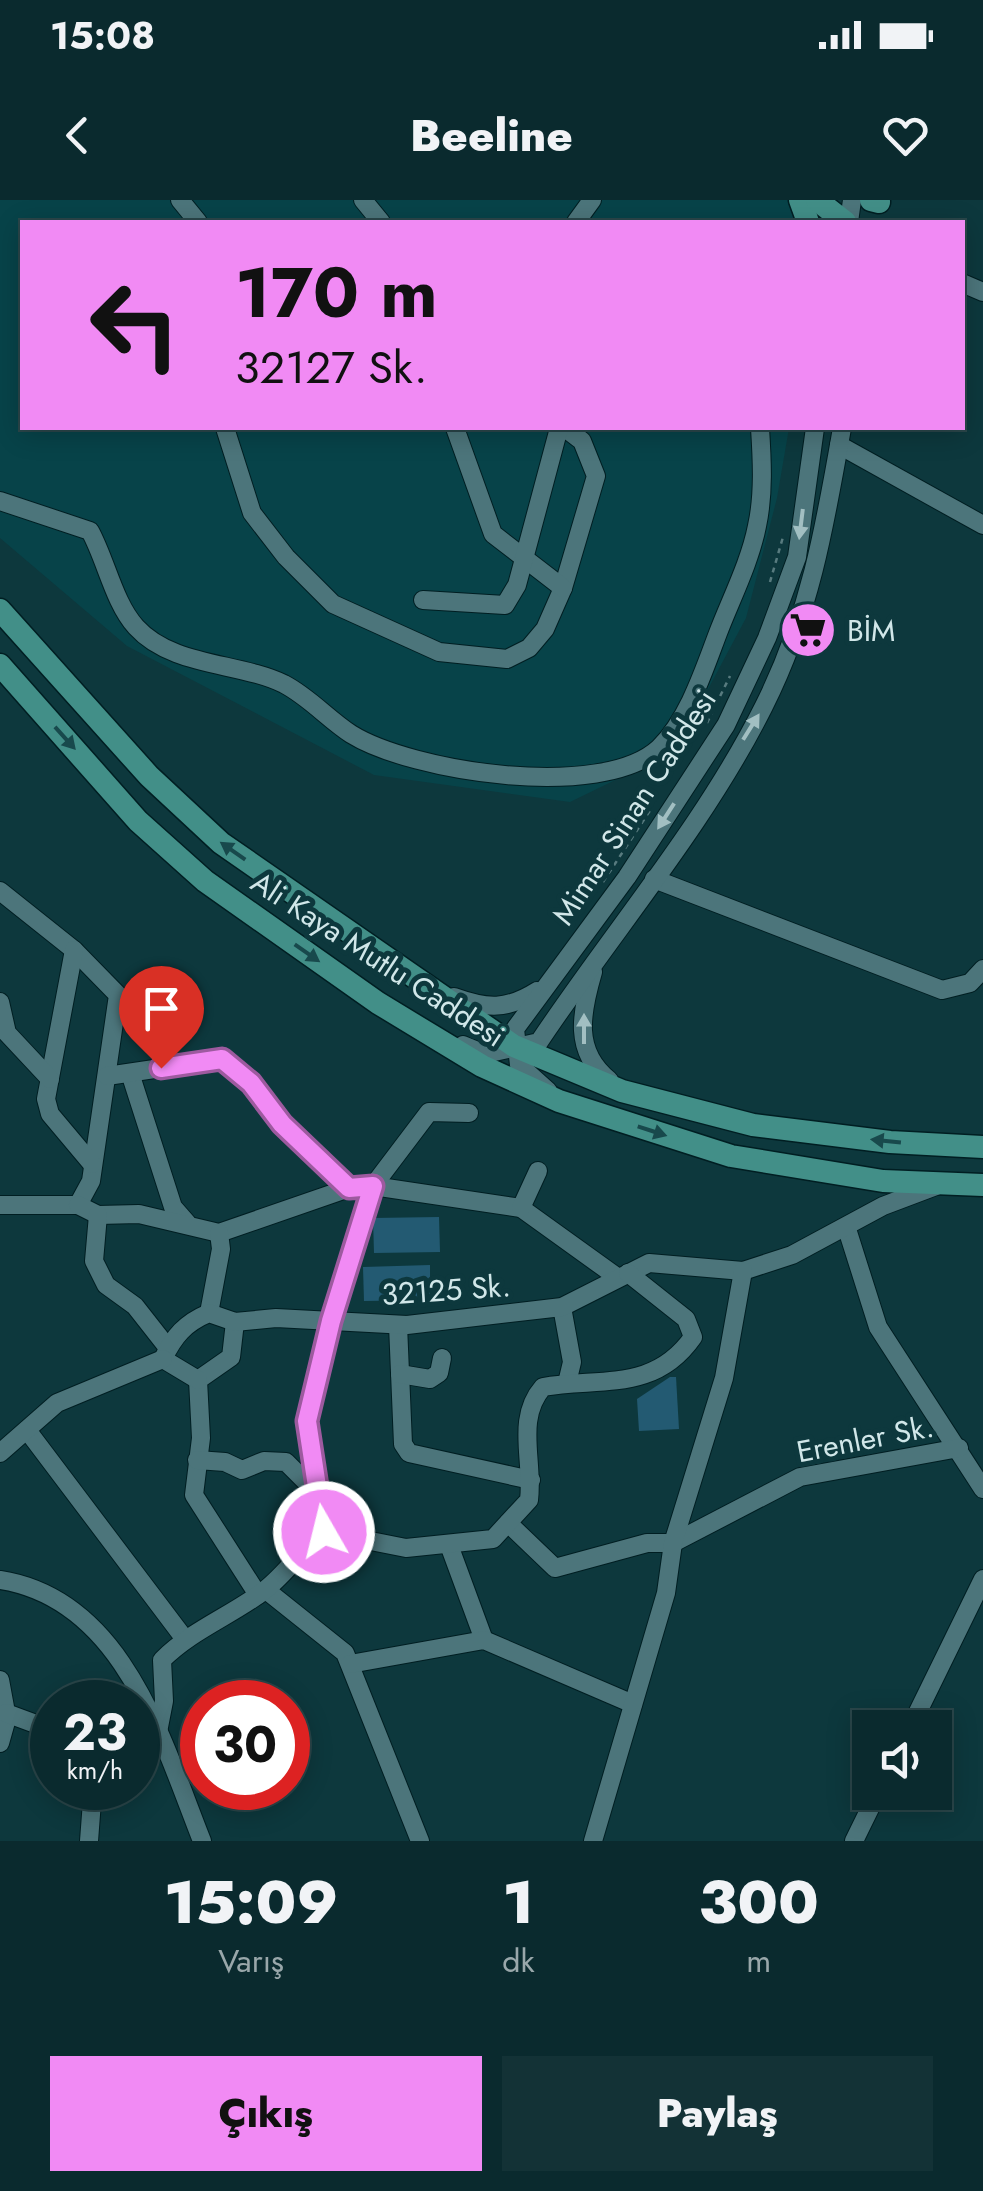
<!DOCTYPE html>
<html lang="tr">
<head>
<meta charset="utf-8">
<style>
  :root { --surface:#0a2a2e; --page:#133236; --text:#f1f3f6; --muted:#99a7aa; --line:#2a464a; --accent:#f18af4 }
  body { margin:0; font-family:Jost,sans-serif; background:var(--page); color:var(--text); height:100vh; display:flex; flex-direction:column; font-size:38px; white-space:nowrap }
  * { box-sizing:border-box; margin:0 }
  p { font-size:32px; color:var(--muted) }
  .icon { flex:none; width:55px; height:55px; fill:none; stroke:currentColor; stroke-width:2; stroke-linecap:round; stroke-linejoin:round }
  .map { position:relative; height:1641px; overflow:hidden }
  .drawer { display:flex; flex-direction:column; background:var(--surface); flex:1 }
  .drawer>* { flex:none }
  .hud { position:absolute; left:20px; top:20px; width:945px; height:210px; border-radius:0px; box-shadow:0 5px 25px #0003,0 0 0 2px var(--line); background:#f18af4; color:#111; overflow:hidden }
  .tools { position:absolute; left:852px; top:1510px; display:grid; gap:20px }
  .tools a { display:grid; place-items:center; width:100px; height:100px; border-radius:0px; background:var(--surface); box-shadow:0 5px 25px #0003,0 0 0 2px var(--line); font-size:50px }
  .speed { position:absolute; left:30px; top:1480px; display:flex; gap:20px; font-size:50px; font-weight:700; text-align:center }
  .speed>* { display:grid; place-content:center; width:130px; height:130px; border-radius:50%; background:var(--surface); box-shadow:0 5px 25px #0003,0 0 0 2px var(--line); line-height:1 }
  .speed small { font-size:25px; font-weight:400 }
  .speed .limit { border:15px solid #d22; background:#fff; color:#111 }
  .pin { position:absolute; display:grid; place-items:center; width:85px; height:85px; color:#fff; margin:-102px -42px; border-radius:50% 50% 50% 0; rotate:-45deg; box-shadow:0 0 10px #0007 }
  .pin .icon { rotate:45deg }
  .me { position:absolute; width:110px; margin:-55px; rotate:352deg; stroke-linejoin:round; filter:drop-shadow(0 0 8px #0008) }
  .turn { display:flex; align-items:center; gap:35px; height:210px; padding:0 50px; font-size:45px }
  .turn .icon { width:130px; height:130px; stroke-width:2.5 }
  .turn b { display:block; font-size:70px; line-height:85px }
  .eta { display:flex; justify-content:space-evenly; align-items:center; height:170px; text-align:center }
  .eta b { font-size:60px; font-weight:800; line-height:70px }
  .primary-button { display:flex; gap:20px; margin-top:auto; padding:20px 50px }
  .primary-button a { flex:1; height:115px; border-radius:0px; background:var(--accent); color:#111; font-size:40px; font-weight:800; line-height:115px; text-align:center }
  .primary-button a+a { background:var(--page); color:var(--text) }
  .status { display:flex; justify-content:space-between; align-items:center; height:70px; padding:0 50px; background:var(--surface); direction:ltr }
  .status svg { height:28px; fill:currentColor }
  header { display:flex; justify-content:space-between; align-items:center; height:130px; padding:0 50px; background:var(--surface); font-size:45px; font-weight:800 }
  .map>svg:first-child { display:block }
  .built { fill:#074349 }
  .building { fill:#235a72 }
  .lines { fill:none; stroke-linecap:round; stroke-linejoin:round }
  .minor-casing { stroke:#001e22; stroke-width:20 }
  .major-casing { stroke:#001e22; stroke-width:25 }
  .path { stroke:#587b7f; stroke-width:2.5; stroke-dasharray:5 5; stroke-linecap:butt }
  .minor { stroke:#4c757b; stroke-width:18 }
  .major { stroke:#428f88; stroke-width:22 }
  .oneway { fill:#a2bfc2 }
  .oneway2 { fill:#18494c }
  .route-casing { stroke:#9d5a9f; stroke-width:25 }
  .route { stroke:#f18af4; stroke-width:18 }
  .labels { text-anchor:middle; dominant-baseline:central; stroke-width:10; stroke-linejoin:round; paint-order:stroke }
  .poi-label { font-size:30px; fill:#d1e7e9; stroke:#0d383d; text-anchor:start }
  .street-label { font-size:30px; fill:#d1e7e9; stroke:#0d383d }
</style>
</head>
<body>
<div class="status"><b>15:08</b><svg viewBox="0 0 49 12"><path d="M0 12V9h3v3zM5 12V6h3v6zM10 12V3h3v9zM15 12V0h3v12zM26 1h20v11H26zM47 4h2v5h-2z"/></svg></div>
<header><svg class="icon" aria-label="back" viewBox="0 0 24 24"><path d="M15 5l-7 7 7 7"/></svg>Beeline<svg class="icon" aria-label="heart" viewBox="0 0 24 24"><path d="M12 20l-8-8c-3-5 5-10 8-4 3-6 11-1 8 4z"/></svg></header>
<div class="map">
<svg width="983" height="1641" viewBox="0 0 983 1641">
  <rect width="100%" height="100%" fill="#0d383d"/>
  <polygon class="built" points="0,0 827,0 823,22 22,22 22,228 789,228 777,298 746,418 675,551 570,602 374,575 127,446 0,338"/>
  <g class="building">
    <polygon points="439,1017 440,1052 374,1053 373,1018"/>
    <polygon points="430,1065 430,1100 364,1101 363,1067"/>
    <polygon points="670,1177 676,1177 679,1229 639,1231 637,1199"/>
  </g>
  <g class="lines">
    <g class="minor-casing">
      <g id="minor">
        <polyline points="180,0 198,22"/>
        <polyline points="363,0 381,22"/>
        <polyline points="576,22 592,0"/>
        <polyline points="849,22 852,0"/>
        <polyline points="962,83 983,92"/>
        <polyline points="225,228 252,313 286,357 333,404 439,452 507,459 529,448 545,429 563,388 596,276 582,241 565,228"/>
        <polyline points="455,228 493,334 563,388"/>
        <polyline points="839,245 983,325"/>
        <path d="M0,301L90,331C106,360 114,403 136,427C172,467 239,462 284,484C309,497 328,519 351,534C412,572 602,601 659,548C688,520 704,470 718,433C731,399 750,362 757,326C764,294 762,259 760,228"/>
        <polyline points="423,400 505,405 517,385 559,228"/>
        <polyline points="654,679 942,790 970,783 983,769"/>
        <polyline points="0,691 74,750 118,795 91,981 78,1005"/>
        <polyline points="74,750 46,899 50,914 92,964"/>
        <path d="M593,772C581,813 573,851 609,880"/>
        <path d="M454,797C487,809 507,810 537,791"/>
        <polyline points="0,802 7,833 50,879"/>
        <path d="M463,845L485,854L539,842C613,731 704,626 764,506C810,414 825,326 842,228"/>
        <polyline points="130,873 173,1007 187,1023"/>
        <polyline points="107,876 222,859 251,883 282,924 349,988"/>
        <polyline points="548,891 519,865 515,829 627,677 726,525 767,438 797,357 815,228"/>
        <polyline points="0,1005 78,1005"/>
        <polyline points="78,1005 98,1015 139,1014 219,1033 349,988 373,986 521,1008 617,1077"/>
        <polyline points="521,1008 538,971"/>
        <polyline points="98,1015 94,1061 106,1085 135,1106 168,1148"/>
        <polyline points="847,1029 878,1127 983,1289"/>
        <polyline points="562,1107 572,1162 567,1183"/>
        <polyline points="209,1113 221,1049 219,1033"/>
        <polyline points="235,1122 231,1157 198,1180 201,1238 194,1295 258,1395"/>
        <polyline points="398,1125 403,1244 409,1253 531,1280"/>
        <path d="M163,1159C174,1136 185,1123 209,1113L235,1122L276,1118L407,1125L562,1107L649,1063L743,1071L792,1055L883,1006L936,986"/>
        <polyline points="163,1159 198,1180"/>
        <polyline points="400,1174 430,1179 439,1173 442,1158"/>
        <polyline points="27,1230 184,1438"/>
        <polyline points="0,1253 57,1203 163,1159"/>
        <polyline points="197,1260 225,1262 242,1270 264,1261 286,1262 305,1281 317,1281"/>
        <polyline points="508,1323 555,1368 647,1343 673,1343 800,1277 959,1248"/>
        <polyline points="325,1332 307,1221 331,1121 373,986 429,912 469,913"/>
        <polyline points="449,1345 484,1440"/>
        <path d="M0,1380C123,1399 162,1540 202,1641"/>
        <polyline points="266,1390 345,1453 420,1641"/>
        <polyline points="350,1464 484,1440 633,1504"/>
        <polyline points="0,1480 7,1518 0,1543"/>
        <polyline points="6,1513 52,1530"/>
        <polyline points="910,1528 983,1379"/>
        <path d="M158,1532L164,1501L162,1460C191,1431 228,1417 261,1393C284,1377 300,1350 325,1332L406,1348L493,1339L529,1300C534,1261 515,1219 543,1187C599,1177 654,1193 693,1137L686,1119L628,1073"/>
        <polyline points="89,1641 93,1588"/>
        <polyline points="593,1641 666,1393 673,1343 724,1178 743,1071"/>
        <polyline points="854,1641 878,1592"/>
      </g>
    </g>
    <g class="major-casing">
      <g id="major">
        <polyline points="800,0 808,22"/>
        <polyline points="817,0 845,22"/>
        <polyline points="871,0 879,2"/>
        <polyline points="0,410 149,576 221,643 514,846 622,891 753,925 890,942 983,947"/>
        <polyline points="0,465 138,621 205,681 378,803 482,866 559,901 731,956 883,981 983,985"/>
      </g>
    </g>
    <g class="path">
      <polyline points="770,382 783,337"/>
      <polyline points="707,523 730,476"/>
      <polyline points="603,682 651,609"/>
    </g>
    <use href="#minor" class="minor"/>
    <use href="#major" class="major"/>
  </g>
  <defs><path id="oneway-solid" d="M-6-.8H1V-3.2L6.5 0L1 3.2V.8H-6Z" transform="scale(2.5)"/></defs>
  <g class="oneway">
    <use href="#oneway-solid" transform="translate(801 324) rotate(97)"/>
    <use href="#oneway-solid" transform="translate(751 527) rotate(-58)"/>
    <use href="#oneway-solid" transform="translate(666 616) rotate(123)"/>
    <use href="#oneway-solid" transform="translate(584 829) rotate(-90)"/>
  </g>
  <g class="oneway2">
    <use href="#oneway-solid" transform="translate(65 538) rotate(48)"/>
    <use href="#oneway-solid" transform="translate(233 651) rotate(-145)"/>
    <use href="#oneway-solid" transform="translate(307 753) rotate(35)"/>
    <use href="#oneway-solid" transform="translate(652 931) rotate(18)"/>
    <use href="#oneway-solid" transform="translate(886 941) rotate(-174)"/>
  </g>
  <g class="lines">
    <g class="route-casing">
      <polyline id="route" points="161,868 222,859 251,883 282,924 349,988 373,986 331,1121 307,1221 324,1332"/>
    </g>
    <use href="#route" class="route"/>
  </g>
  <defs>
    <g id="supermarket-disc" transform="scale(2.875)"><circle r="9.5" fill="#f18af4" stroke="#0d383d"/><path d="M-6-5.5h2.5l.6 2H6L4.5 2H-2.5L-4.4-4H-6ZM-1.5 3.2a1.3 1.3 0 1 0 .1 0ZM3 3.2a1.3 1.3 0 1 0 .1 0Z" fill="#111"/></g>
  </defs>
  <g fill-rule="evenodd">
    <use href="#supermarket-disc" x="808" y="430"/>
  </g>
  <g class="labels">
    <g class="poi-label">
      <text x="847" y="430">BİM</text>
    </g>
    <g class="street-label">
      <text transform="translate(634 607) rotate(-57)">Mimar Sinan Caddesi</text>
      <text transform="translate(378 759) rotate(33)">Ali Kaya Mutlu Caddesi</text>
      <text transform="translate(446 1090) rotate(-4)">32125 Sk.</text>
      <text transform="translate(865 1239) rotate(-11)">Erenler Sk.</text>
    </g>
  </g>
</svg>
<div class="tools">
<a><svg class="icon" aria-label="sound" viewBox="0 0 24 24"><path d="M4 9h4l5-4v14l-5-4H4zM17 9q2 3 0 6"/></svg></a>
</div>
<div class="speed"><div>23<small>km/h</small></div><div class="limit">30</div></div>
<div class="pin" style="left:161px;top:868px;background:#d93025"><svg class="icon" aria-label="arrive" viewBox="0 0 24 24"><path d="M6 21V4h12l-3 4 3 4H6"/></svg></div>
<svg class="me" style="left:324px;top:1332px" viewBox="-20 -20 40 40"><circle r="17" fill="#f18af4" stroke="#fff" stroke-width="3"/><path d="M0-11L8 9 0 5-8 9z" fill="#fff"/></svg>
<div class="hud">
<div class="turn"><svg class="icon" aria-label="left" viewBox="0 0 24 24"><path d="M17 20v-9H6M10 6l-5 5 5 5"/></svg><div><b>170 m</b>32127 Sk.</div></div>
</div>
</div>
<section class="drawer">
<div class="eta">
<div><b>15:09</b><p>Varış</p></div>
<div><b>1</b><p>dk</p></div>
<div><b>300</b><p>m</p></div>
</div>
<div class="primary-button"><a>Çıkış</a><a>Paylaş</a></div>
</section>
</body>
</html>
